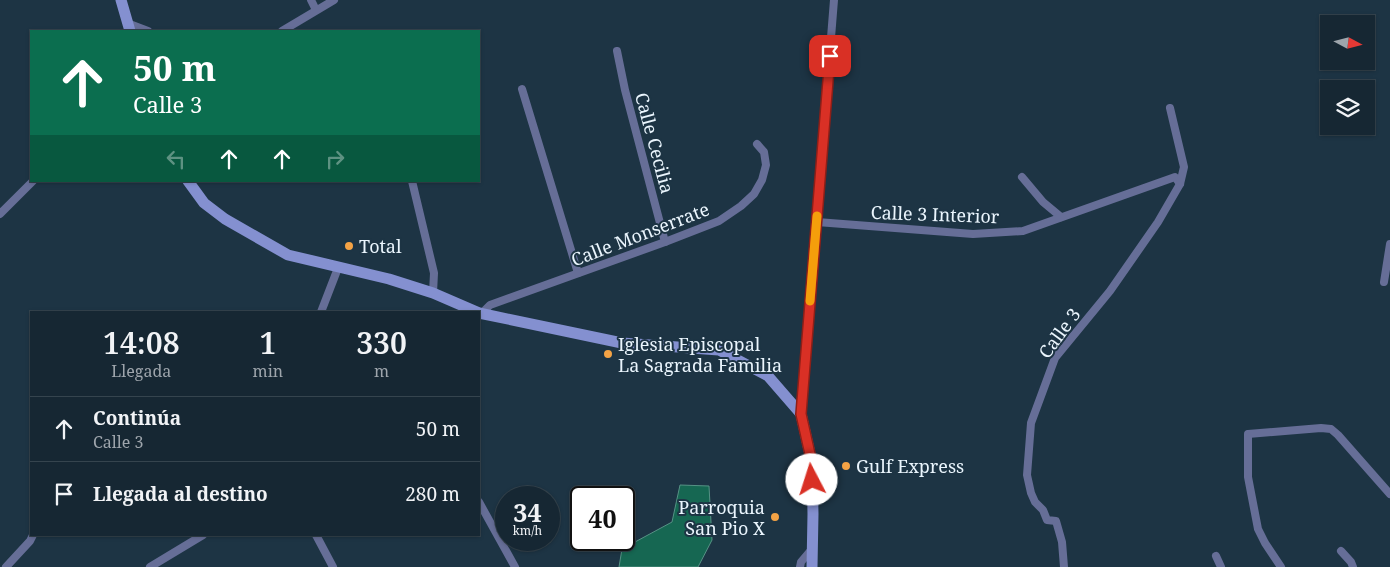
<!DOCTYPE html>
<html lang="es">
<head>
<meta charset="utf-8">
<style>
  :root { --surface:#162733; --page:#23333f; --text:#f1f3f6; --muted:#9ea5ac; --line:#35444e }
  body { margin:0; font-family:"Noto Serif",serif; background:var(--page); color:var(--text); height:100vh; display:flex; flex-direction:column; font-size:19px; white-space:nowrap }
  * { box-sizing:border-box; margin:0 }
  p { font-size:16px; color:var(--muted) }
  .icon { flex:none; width:28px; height:28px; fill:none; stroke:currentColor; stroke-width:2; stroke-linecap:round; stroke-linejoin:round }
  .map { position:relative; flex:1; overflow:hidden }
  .drawer { position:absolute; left:30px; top:311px; width:450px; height:225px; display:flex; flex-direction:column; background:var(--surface); border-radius:0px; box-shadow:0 1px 4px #0004,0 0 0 1px var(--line) }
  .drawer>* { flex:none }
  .guide { position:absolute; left:30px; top:30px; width:450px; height:152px; border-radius:0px; box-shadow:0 1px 4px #0004,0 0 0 1px var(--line); background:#0b6e4f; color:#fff; overflow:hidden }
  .needle { width:32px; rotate:97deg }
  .fabs { position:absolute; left:1320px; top:15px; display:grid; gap:10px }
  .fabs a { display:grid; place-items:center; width:55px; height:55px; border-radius:0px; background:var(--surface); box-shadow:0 1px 4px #0004,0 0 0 1px var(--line); font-size:25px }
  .speed { position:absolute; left:495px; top:486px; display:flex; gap:10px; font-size:25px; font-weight:700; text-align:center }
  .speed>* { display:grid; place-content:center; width:65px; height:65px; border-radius:50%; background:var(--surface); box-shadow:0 1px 4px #0004,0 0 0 1px var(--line); line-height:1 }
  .speed small { font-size:12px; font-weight:400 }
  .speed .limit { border:2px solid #111; border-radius:8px; background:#fff; color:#111 }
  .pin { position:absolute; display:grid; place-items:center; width:42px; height:42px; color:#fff; margin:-21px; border-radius:10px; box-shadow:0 2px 8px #0006 }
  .me { position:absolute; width:55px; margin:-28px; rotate:355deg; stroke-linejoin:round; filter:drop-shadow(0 0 4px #0008) }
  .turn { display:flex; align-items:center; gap:18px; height:105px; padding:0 20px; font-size:22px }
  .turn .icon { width:65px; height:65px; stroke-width:2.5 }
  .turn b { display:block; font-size:35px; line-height:42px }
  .lanes { display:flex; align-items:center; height:48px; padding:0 20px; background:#0003; justify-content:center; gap:25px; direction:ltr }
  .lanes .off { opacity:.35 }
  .eta { display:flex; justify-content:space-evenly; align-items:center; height:85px; text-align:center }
  .eta b { font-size:30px; font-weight:600; line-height:35px }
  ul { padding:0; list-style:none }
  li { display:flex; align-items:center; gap:15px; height:65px; padding:0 20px; border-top:1px solid var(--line) }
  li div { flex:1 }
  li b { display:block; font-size:19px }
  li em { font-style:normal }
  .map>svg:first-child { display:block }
  .water { fill:#166752; stroke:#569285 }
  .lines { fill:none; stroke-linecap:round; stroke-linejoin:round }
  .street { stroke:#666e97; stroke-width:8 }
  .secondary { stroke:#8490d0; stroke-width:11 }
  .route-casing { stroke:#8d1f18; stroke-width:12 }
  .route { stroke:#d93025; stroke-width:9 }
  .slow { stroke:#f59e0b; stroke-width:9 }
  .poi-dot { fill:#f4a345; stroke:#1d3444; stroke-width:2 }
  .labels { text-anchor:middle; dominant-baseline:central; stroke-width:4; stroke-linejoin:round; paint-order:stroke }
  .street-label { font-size:18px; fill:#eaf5fd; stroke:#1d3444 }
  .poi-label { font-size:18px; fill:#eaf5fd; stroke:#1d3444; text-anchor:start }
</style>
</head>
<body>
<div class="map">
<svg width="1390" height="567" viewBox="0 0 1390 567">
  <rect width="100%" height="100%" fill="#1d3444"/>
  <polygon class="water" points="680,485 709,486 712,540 698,567 619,567 622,549 672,522"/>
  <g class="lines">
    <g class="street">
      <polyline points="311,0 316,10"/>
      <polyline points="127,23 148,31"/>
      <polyline points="282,31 334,0"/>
      <polyline points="617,51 625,90 665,242"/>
      <polyline points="522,89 578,273"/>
      <polyline points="1022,177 1043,202 1061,217"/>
      <polyline points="412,181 434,273 433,293"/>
      <polyline points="0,214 33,181"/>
      <polyline points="817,222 973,234 1023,231 1175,177 1180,184"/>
      <polyline points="1384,282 1390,244"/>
      <polyline points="321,312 338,268"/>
      <polyline points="480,315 490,305 665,242 719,221 741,206 754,194 762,180 766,165 764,152 757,144"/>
      <polyline points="801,414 834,0"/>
      <polyline points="479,502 515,567"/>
      <polyline points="316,535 333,567"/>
      <polyline points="1341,551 1351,562 1353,567"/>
      <polyline points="1216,556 1221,567"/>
      <polyline points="6,567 30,541 33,535"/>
      <polyline points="150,567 203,535"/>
      <polyline points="800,567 801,562 812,549"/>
      <polyline points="1064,567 1062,542 1056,521 1047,520 1043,510 1035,502 1031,493 1027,475 1031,423 1055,358 1110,291 1158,222 1180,184 1184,167 1170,108"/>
      <polyline points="1281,567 1265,543 1258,529 1248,477 1248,434 1321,428 1331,429 1338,435 1390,494"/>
    </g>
    <g class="secondary">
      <polyline points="121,0 130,31"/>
      <polyline points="188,181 204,203 225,219 288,255 389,279 433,293 477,312"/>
      <polyline points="479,313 622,343 719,350 768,376 801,414 812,463 813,514 812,567"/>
    </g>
  </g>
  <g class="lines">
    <g class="route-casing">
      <polyline id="route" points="812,480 812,463 801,414 830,56"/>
    </g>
    <use href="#route" class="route"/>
    <polyline class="slow" points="810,301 817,216"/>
  </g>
  <g class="poi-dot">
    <circle cx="349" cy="246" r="5"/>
    <circle cx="608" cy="354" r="5"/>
    <circle cx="846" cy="466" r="5"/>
    <circle cx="775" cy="517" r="5"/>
  </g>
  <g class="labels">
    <g class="street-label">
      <text transform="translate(655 143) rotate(75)">Calle Cecilia</text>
      <text transform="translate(935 214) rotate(2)">Calle 3 Interior</text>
      <text transform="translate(640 234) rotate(-21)">Calle Monserrate</text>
      <text transform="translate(1059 333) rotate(-54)">Calle 3</text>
    </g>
    <g class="poi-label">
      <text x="359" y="246">Total</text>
      <text x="618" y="344">Iglesia Episcopal<tspan x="618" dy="21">La Sagrada Familia</tspan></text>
      <text x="856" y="466">Gulf Express</text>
      <text x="765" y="507" text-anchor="end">Parroquia<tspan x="765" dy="21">San Pio X</tspan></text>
    </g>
  </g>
</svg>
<div class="fabs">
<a><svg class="needle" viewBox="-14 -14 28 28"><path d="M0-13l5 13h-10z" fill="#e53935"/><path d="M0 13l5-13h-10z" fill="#9ea5ac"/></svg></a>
<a><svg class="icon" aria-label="layers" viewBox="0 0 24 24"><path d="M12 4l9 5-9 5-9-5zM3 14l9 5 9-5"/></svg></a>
</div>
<div class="speed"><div>34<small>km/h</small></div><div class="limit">40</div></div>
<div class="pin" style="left:830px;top:56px;background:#d93025"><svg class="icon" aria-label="arrive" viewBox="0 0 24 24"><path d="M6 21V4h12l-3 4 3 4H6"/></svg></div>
<svg class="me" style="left:812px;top:480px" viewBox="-20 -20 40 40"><circle r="19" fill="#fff"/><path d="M0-13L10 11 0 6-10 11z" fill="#d93025"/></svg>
<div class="guide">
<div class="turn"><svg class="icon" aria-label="ahead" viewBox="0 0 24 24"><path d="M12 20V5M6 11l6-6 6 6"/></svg><div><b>50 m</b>Calle 3</div></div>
<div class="lanes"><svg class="icon off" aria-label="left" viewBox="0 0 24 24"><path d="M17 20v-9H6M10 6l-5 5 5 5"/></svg><svg class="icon" aria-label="ahead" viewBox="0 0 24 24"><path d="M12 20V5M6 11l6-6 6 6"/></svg><svg class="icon" aria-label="ahead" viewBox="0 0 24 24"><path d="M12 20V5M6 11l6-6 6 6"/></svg><svg class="icon off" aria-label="right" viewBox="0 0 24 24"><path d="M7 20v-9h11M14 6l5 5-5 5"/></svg></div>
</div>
<section class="drawer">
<div class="eta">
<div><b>14:08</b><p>Llegada</p></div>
<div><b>1</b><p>min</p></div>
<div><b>330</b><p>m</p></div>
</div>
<ul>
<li><svg class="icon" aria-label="ahead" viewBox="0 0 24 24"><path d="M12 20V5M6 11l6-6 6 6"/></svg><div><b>Continúa</b><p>Calle 3</p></div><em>50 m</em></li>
<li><svg class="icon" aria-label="arrive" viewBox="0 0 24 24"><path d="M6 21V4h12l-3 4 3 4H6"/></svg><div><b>Llegada al destino</b></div><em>280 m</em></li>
</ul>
</section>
</div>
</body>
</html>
